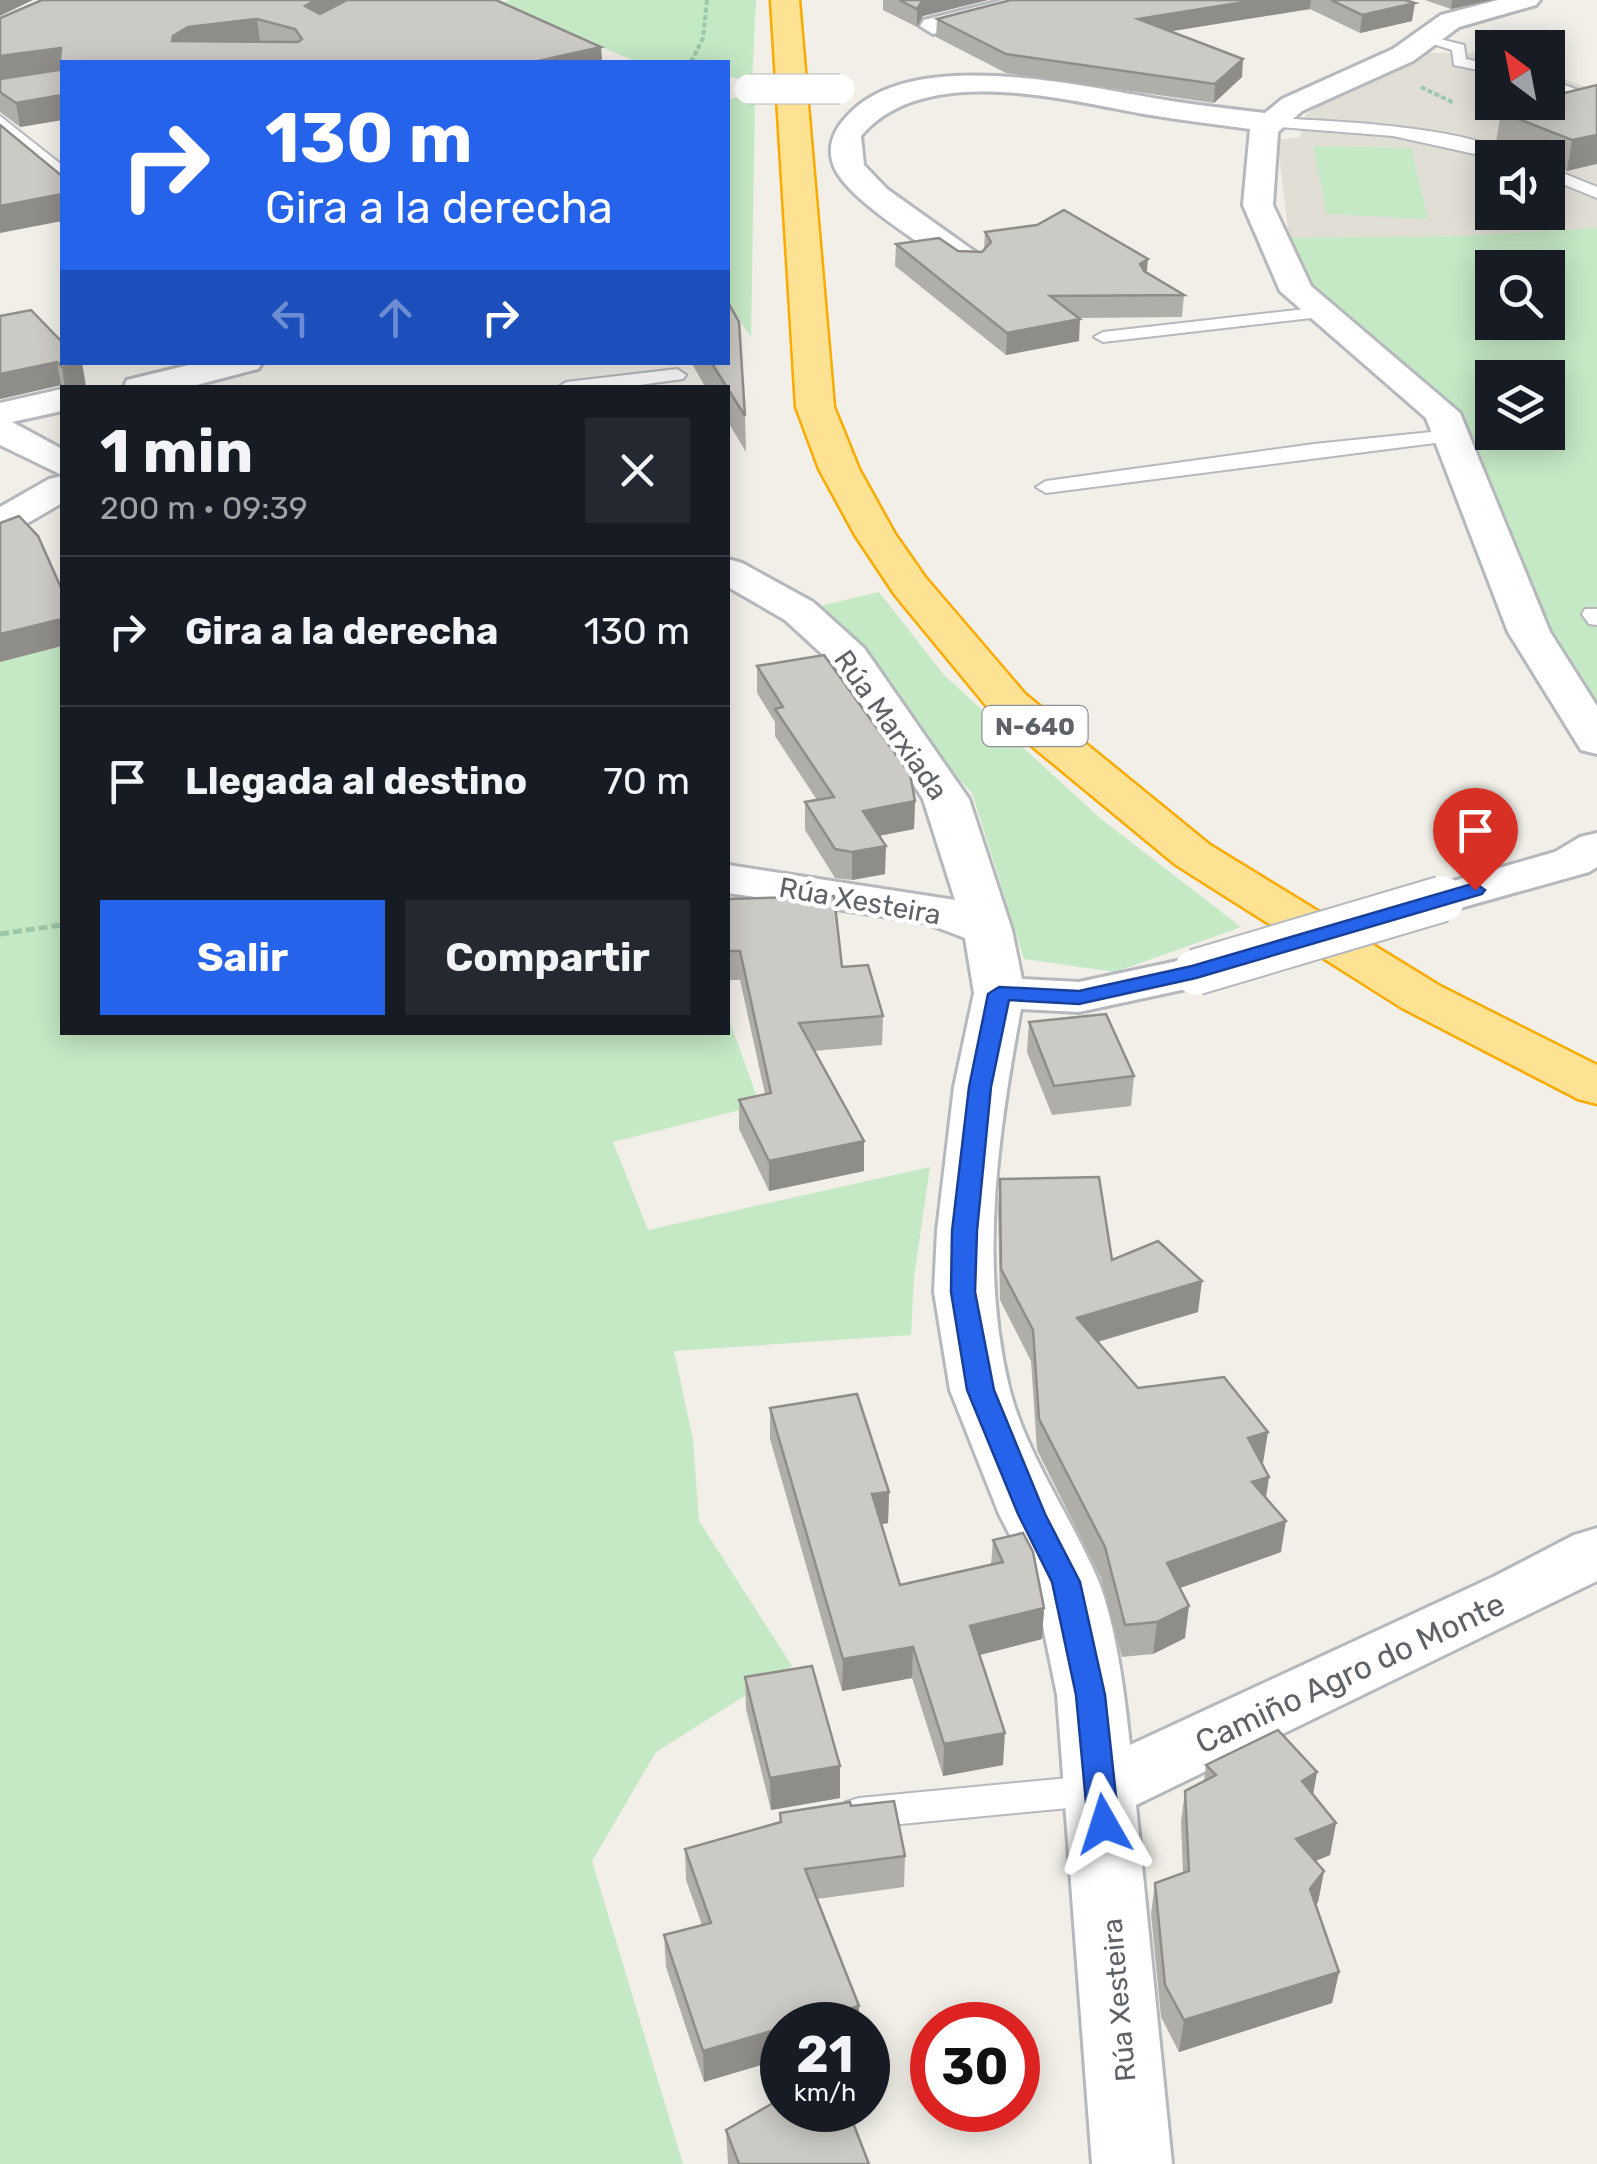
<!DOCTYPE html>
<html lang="es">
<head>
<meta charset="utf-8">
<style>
  :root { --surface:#171b24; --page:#242831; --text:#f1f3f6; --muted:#9ea1a6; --line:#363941; --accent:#2563eb }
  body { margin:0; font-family:Rubik,sans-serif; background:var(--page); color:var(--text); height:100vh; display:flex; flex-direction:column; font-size:38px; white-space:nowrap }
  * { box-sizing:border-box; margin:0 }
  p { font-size:32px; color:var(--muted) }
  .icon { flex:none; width:55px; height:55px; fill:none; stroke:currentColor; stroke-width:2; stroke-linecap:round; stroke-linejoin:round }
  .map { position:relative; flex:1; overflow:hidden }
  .panel { position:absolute; left:60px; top:385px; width:670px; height:650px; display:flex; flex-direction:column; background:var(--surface); border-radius:0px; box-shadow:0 5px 25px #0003 }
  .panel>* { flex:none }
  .top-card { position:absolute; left:60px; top:60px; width:670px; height:305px; border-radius:0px; box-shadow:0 5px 25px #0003; background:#2563eb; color:#fff; overflow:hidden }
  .needle { width:65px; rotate:328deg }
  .buttons { position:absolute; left:1475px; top:30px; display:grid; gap:20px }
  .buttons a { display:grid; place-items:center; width:90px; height:90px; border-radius:0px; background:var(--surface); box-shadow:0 5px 25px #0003; font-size:50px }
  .speed { position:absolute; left:760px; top:2002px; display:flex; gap:20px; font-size:50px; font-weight:700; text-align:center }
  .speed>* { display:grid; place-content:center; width:130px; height:130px; border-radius:50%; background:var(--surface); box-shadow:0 5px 25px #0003; line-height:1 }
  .speed small { font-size:25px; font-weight:400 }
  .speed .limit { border:15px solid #d22; background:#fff; color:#111 }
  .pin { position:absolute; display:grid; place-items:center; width:85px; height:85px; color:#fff; margin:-102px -42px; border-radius:50% 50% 50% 0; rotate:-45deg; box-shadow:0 0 10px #0007 }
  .pin .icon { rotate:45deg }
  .me { position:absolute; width:110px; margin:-55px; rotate:354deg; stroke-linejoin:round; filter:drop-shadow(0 0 8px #0008) }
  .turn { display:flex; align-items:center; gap:35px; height:210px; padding:0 40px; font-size:45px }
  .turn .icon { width:130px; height:130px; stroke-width:2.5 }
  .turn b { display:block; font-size:70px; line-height:85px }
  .lanes { display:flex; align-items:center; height:95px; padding:0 40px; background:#0003; justify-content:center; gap:50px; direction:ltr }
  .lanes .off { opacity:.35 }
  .round { display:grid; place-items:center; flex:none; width:105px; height:105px; border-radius:0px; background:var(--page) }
  .headline { display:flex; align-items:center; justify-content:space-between; height:170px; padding:0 40px }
  h1 { font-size:60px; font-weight:700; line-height:75px }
  .cta { display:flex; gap:20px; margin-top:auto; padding:20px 40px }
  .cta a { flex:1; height:115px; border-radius:0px; background:var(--accent); color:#fff; font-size:40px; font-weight:700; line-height:115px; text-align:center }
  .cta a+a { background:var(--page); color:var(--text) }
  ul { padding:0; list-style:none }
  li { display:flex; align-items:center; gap:30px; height:150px; padding:0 40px; border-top:2px solid var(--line) }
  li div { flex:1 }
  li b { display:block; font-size:38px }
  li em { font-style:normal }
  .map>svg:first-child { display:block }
  .education { fill:#e1ded6; fill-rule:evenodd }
  .green { fill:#c5e8c5; fill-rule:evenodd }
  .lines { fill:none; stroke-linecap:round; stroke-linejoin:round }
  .lane-casing { stroke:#b5b8bc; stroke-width:4 }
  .street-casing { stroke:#b5b8bc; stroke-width:6 }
  .highway-casing { stroke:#f9ab00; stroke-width:5 }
  .path-far1 { stroke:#9cc7a9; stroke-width:4; stroke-dasharray:5 2.5; stroke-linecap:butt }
  .path { stroke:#9cc7a9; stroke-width:5; stroke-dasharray:9 4; stroke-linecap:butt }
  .lane { fill:#fff; fill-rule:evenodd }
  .street { fill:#fff; fill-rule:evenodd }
  .highway { fill:#fde293; fill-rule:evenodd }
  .street-bridge-far1-casing { stroke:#b5b8bc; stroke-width:31; stroke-linecap:butt }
  .street-bridge-casing { stroke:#b5b8bc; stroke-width:49; stroke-linecap:butt }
  .street-bridge-far1 { stroke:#fff; stroke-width:29 }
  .street-bridge { stroke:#fff; stroke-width:45 }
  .wall { fill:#afaea9 }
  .shaded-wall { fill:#8f8d8a }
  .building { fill:#cccac5; stroke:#8f8d8a; stroke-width:2.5; fill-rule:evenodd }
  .route { fill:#2563eb; stroke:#184099; stroke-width:2.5 }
  .labels { text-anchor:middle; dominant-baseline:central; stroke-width:9; stroke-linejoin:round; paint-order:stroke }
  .shield { fill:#fff; stroke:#8f9295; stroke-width:2.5 }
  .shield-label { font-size:25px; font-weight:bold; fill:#5f6368 }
  .street-label { font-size:28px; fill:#5f6368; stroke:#fff }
  .near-street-label { font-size:32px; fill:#5f6368; stroke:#fff }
</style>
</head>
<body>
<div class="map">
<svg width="1597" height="2164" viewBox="0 0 1597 2164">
  <rect width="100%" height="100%" fill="#f1efe8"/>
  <path class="education" d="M1428,53H1492V102H1548V73L1597,91V228L1462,236L1289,238L1277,140L1300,137L1305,116L1317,105ZM1492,158H1548V212H1492Z"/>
  <g class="green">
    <polygon points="511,0 756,0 752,83 728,76 728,62 637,62 497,3"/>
    <polygon points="755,95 751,337 728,304 728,99"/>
    <polygon points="1313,146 1411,148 1428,219 1327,214"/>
    <path d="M1597,228V724L1499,590L1422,416L1297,291L1289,238L1462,236ZM1492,268H1548V322H1492ZM1492,378H1548V432H1492Z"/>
    <polygon points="879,592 944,675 1101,819 1241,927 1115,972 1024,959 972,793 799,611"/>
    <polygon points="62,646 62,1032 728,1032 728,1017 760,1105 613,1142 648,1230 930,1167 914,1277 911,1335 674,1351 693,1440 699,1521 792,1666 656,1752 592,1861 683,2164 0,2164 0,661"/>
  </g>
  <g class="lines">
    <g class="lane-casing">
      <g id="lane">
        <polygon points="1424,35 1464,45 1466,59 1492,65 1492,73 1454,65 1452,50 1424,41"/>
        <polygon points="1548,79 1597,97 1597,106 1548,88"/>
        <polygon points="0,116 62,165 62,177 0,129"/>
        <path d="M1272,118C1331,121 1472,126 1518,158H1493L1393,136L1267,126L1264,123Z"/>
        <polygon points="1548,167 1597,187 1597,198 1548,178"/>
        <polygon points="1323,307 1329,308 1329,316 1103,342 1094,337 1103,332"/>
        <polygon points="677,369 686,375 683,379 618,388 557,388 566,382"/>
        <polygon points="1451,430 1461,436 1458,440 1046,493 1036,487 1046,481 1314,444"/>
        <polygon points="1585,609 1597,609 1597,625 1589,624 1582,614"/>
        <polygon points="1100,1775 1113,1779 1118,1790 1113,1801 1100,1805 859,1828 846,1824 841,1813 846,1802 859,1798"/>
      </g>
    </g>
    <g class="street-casing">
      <g id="street">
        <polygon points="1004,0 1048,0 1044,5 933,34 920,26 924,20"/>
        <path d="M1498,0H1540L1536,5L1459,27L1413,61L1302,111L1278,132L1273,205L1311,286L1460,413L1550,632L1597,706V754L1581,750L1508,632L1426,418L1280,291L1243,205L1250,129C1215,124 1180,120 1144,114C1062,99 923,62 861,136L864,165L887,189L981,256L986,263L981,270H959C928,248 850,201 835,169C825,147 834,129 849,114C913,46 1079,86 1159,99C1195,105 1230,109 1265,113L1282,99L1393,49L1441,15Z"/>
        <polygon points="201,362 263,362 258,369 185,388 123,388 127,380"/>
        <polygon points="62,389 62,411 12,422 62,449 62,475 0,445 0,403"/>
        <polygon points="62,476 62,503 14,531 0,535 0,507 49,479"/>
        <path d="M728,559L742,563L813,602L864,648L969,799L1012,930L1022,979L1079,982L1196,957L1214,961L1221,972L1214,983L1079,1012L1021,1009C998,1133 979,1262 1009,1387C1026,1455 1071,1516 1098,1580C1116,1625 1125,1696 1130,1745L1493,1577L1574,1535L1597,1528V1581L1136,1805L1172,2164H1092L1057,1695L1034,1582L999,1514L950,1390L934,1292L937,1231L954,1087L974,993L965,938L923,922L728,893V865L955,900L923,799L834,665L785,620L728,587Z"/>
        <polygon points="1597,833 1597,867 1589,872 1442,913 1425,909 1418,899 1425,889 1555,852 1580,837"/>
      </g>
    </g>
    <g class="highway-casing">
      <polygon id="highway" points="771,0 799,0 834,407 859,469 895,534 925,577 1025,694 1210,845 1440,986 1597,1065 1597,1104 1578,1099 1402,1008 1176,865 993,714 895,595 855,535 819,469 796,407"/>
    </g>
    <g class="path-far1">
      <polyline points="691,62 703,38 707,0"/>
      <polyline points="1421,87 1454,103"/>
    </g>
    <polyline class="path" points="0,934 62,925"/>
    <use href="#lane" class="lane"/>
    <use href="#street" class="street"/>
    <use href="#highway" class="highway"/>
    <g class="street-bridge-far1-casing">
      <polyline id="street-bridge-far1" points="749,89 840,89"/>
    </g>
    <g class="street-bridge-casing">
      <polyline id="street-bridge" points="1196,972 1442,899"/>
    </g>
    <use href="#street-bridge-far1" class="street-bridge-far1"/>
    <use href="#street-bridge" class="street-bridge"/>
  </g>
  <g class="wall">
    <polygon points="41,0 601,47 602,62 62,62 62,120 20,127 0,112 0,18"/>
    <polygon points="883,0 988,0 923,16 917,27 883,10"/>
    <polygon points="1011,0 1405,0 1412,21 1360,33 1310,9 1170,31 1242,77 1214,103 1006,73 936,37 937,19"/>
    <polygon points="1425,0 1493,0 1451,9"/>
    <polygon points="1597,85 1567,171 1548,163 1548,158 1534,158 1496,142 1501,112 1541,105 1541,102 1548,102 1548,97"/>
    <polygon points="985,232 1147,273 1184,295 1182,317 1079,318 1079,341 1006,355 895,266 896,244 958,251 982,252 984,250"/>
    <polygon points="0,316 86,386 63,388 61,385 0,399"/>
    <polygon points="691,362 728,362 745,416 746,452 728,422 728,388 706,388"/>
    <polygon points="757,666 915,801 914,829 879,836 885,874 852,880 835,878 805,830 805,802 817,800 775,736 775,722 757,693"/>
    <polygon points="728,899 842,967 883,1016 882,1045 814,1051 864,1141 864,1171 769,1191 739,1129 739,1100 765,1094 740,980 728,980"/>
    <polygon points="1029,1022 1134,1076 1131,1106 1052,1115 1027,1052"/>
    <polygon points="1000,1179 1112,1260 1198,1312 1098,1342 1138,1388 1263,1463 1269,1477 1266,1498 1281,1552 1180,1588 1185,1638 1153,1654 1122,1657 1101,1578 1037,1450 1031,1361 1000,1300 998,1209"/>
    <polygon points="770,1408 889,1492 888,1523 881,1524 900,1585 991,1565 993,1540 1044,1608 1042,1639 979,1655 1003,1765 943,1776 912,1678 842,1691 770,1439"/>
    <polygon points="745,1677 840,1766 840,1798 771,1810 746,1709"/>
    <polygon points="1206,1765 1317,1772 1313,1795 1336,1823 1330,1855 1315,1861 1324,1871 1318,1902 1316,1905 1339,1972 1332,2003 1179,2052 1161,2017 1151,1914 1155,1883 1183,1873 1181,1822 1185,1791 1204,1781"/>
    <polygon points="851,1806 905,1856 904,1887 817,1899 859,2006 858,2025 782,2025 704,2082 666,1967 664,1935 702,1925 686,1880 685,1849 780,1823 780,1813"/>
    <polygon points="726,2130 869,2164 728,2164"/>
  </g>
  <g class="shaded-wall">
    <polygon points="0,0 33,0 0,16"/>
    <polygon points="316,0 357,0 307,29 305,6"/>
    <polygon points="923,0 988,0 923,16 917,27 917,9"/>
    <polygon points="1257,0 1311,0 1310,9 1136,37 1138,19"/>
    <polygon points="1452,0 1493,0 1451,9"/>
    <polygon points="1415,3 1412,21 1360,33 1362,15"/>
    <polygon points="257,19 260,42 172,41 173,36 188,27"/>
    <polygon points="601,47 602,62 534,62"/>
    <polygon points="61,48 62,71 0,80 0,56"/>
    <polygon points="1243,59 1242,77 1214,103 1215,84"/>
    <polygon points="62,95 62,120 20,127 16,103"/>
    <polygon points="1597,135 1597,164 1567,171 1572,140"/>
    <polygon points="62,194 62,221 0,233 0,206"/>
    <polygon points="1148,259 1146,280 1140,264"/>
    <polygon points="1080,319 1079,341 1006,355 1007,333"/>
    <polygon points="57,362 61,385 0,399 0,374"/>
    <polygon points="82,362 86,386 65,388 62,367"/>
    <polygon points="62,619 62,646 0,662 0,634"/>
    <polygon points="915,801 914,829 862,839 863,811"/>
    <polygon points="886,846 885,874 852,880 852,852"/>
    <polygon points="864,1141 864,1171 769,1191 769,1161"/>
    <polygon points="1202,1281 1198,1312 1075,1348 1077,1318"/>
    <polygon points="1268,1432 1263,1463 1244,1469 1248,1438"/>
    <polygon points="1269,1477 1264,1508 1252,1482"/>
    <polygon points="889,1492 888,1523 871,1526 872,1494"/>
    <polygon points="1286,1521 1281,1552 1163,1594 1167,1563"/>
    <polygon points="1189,1606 1185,1638 1153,1654 1157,1622"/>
    <polygon points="1044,1608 1042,1639 968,1658 970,1626"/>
    <polygon points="913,1647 912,1678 842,1691 843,1659"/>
    <polygon points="1005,1733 1003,1765 943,1776 944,1744"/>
    <polygon points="840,1766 840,1798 771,1810 770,1778"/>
    <polygon points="1317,1772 1311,1804 1302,1781"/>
    <polygon points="1336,1823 1330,1855 1291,1871 1296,1839"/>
    <polygon points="1324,1871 1318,1902 1304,1920 1310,1889"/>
    <polygon points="1339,1972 1332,2003 1179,2052 1184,2020"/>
    <polygon points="859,2006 858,2025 792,2025"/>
    <polygon points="782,2028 782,2059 704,2082 703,2051"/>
  </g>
  <g class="building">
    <path d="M42,0H316L305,6L320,14L347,0H496L601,47L534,62H62V95L16,103L0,92V79L59,70L61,48L0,56V18ZM257,19L295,29L302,39L298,42L172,41L173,36L188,27Z"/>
    <polygon points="899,0 923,0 917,9"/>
    <polygon points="1011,0 1257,0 1138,19 1243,59 1215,84 1006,54 937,19"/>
    <polygon points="1331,0 1405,0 1415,3 1362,15"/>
    <polygon points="1597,85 1597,135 1572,140 1501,112 1551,102 1548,101 1548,97"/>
    <polygon points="0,125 62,176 62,194 0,206"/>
    <polygon points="1064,210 1148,259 1140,264 1144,271 1184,295 1050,296 1080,319 1007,333 896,244 939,238 958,251 982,252 991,242 985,232 1037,225"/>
    <polygon points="728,302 739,322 745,416 711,362 728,362"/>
    <polygon points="31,310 62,342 62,362 82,362 62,367 57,362 0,374 0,316"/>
    <polygon points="19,516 38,536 62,590 62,619 0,634 0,523"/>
    <polygon points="824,655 910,774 915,801 863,811 886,846 852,852 835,849 805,802 834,797 775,709 783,707 757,666"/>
    <polygon points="834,896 842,967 868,965 883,1016 799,1023 864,1141 769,1161 739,1100 771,1093 740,951 728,951 728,899"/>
    <polygon points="1106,1014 1134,1076 1054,1086 1029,1022"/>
    <polygon points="1099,1177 1112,1260 1158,1241 1202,1281 1077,1318 1138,1388 1224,1377 1268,1432 1248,1438 1269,1477 1252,1482 1286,1521 1167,1563 1189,1606 1157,1622 1125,1625 1105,1547 1039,1419 1033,1330 1001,1269 1000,1179"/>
    <polygon points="857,1394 889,1492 872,1494 900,1585 1003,1562 993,1540 1023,1533 1033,1552 1044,1608 970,1626 1005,1733 944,1744 913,1647 843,1659 770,1408"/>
    <polygon points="812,1666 840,1766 770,1778 745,1677"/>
    <polygon points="1278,1730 1317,1772 1302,1781 1336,1823 1296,1839 1324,1871 1310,1889 1339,1972 1184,2020 1165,1985 1155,1883 1189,1871 1185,1791 1216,1775 1206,1765"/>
    <polygon points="894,1801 905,1856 805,1869 859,2006 792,2025 782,2025 782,2028 703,2051 664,1935 711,1923 685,1849 781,1822 780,1813 850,1802 851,1806"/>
    <polygon points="782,2098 782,2110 848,2110 869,2164 739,2164 726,2130"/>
  </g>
  <polygon class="route" points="1475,883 1485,890 1482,894 1196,978 1079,1004 1009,1000 991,1087 977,1231 975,1292 994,1390 1045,1514 1080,1582 1105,1695 1119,1824 1114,1832 1104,1836 1093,1832 1088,1824 1076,1695 1052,1582 1018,1514 967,1390 951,1292 952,1231 969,1087 988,994 999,987 1079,991 1192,966"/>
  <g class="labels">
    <rect class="shield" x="982.5" y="706" width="105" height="40" rx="8"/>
    <g class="shield-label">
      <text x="1035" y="726">N-640</text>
    </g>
    <g class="street-label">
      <text transform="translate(891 725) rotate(55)">Rúa Marxiada</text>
      <text transform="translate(860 901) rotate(10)">Rúa Xesteira</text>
      <text transform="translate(1119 2000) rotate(-95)">Rúa Xesteira</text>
    </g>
    <g class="near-street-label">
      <text transform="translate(1350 1673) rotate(-25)">Camiño Agro do Monte</text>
    </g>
  </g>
</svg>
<div class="buttons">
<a><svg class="needle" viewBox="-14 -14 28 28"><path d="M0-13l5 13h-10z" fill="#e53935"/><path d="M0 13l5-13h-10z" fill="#9ea1a6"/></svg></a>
<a><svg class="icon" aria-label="sound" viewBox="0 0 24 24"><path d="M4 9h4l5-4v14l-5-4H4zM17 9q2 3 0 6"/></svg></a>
<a><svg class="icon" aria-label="search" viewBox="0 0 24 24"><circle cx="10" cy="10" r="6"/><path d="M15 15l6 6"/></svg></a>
<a><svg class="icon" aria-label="layers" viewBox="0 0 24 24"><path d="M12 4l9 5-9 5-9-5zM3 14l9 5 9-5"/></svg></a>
</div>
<div class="speed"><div>21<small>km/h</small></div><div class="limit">30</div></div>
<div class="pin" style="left:1475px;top:890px;background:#d93025"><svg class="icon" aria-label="arrive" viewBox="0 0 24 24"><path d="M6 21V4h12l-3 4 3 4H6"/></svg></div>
<svg class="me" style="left:1104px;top:1824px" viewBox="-20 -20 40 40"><path d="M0-17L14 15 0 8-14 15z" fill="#2563eb" stroke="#fff" stroke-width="4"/></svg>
<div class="top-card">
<div class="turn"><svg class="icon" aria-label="right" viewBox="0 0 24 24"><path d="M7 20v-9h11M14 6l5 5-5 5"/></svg><div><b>130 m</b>Gira a la derecha</div></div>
<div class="lanes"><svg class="icon off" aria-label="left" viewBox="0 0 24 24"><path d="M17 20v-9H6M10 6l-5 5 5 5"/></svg><svg class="icon off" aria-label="ahead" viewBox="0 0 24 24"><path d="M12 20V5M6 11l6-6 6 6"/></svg><svg class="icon" aria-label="right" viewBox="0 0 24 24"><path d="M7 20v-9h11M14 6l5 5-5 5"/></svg></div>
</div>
<section class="panel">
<div class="headline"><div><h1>1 min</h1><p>200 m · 09:39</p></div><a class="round"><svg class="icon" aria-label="close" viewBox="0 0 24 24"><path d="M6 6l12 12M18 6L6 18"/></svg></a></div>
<ul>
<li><svg class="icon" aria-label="right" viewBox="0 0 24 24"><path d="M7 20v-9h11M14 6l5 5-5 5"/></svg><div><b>Gira a la derecha</b></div><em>130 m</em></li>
<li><svg class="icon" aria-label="arrive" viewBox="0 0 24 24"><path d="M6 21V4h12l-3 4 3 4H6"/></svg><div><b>Llegada al destino</b></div><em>70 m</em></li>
</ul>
<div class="cta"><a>Salir</a><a>Compartir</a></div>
</section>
</div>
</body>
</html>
